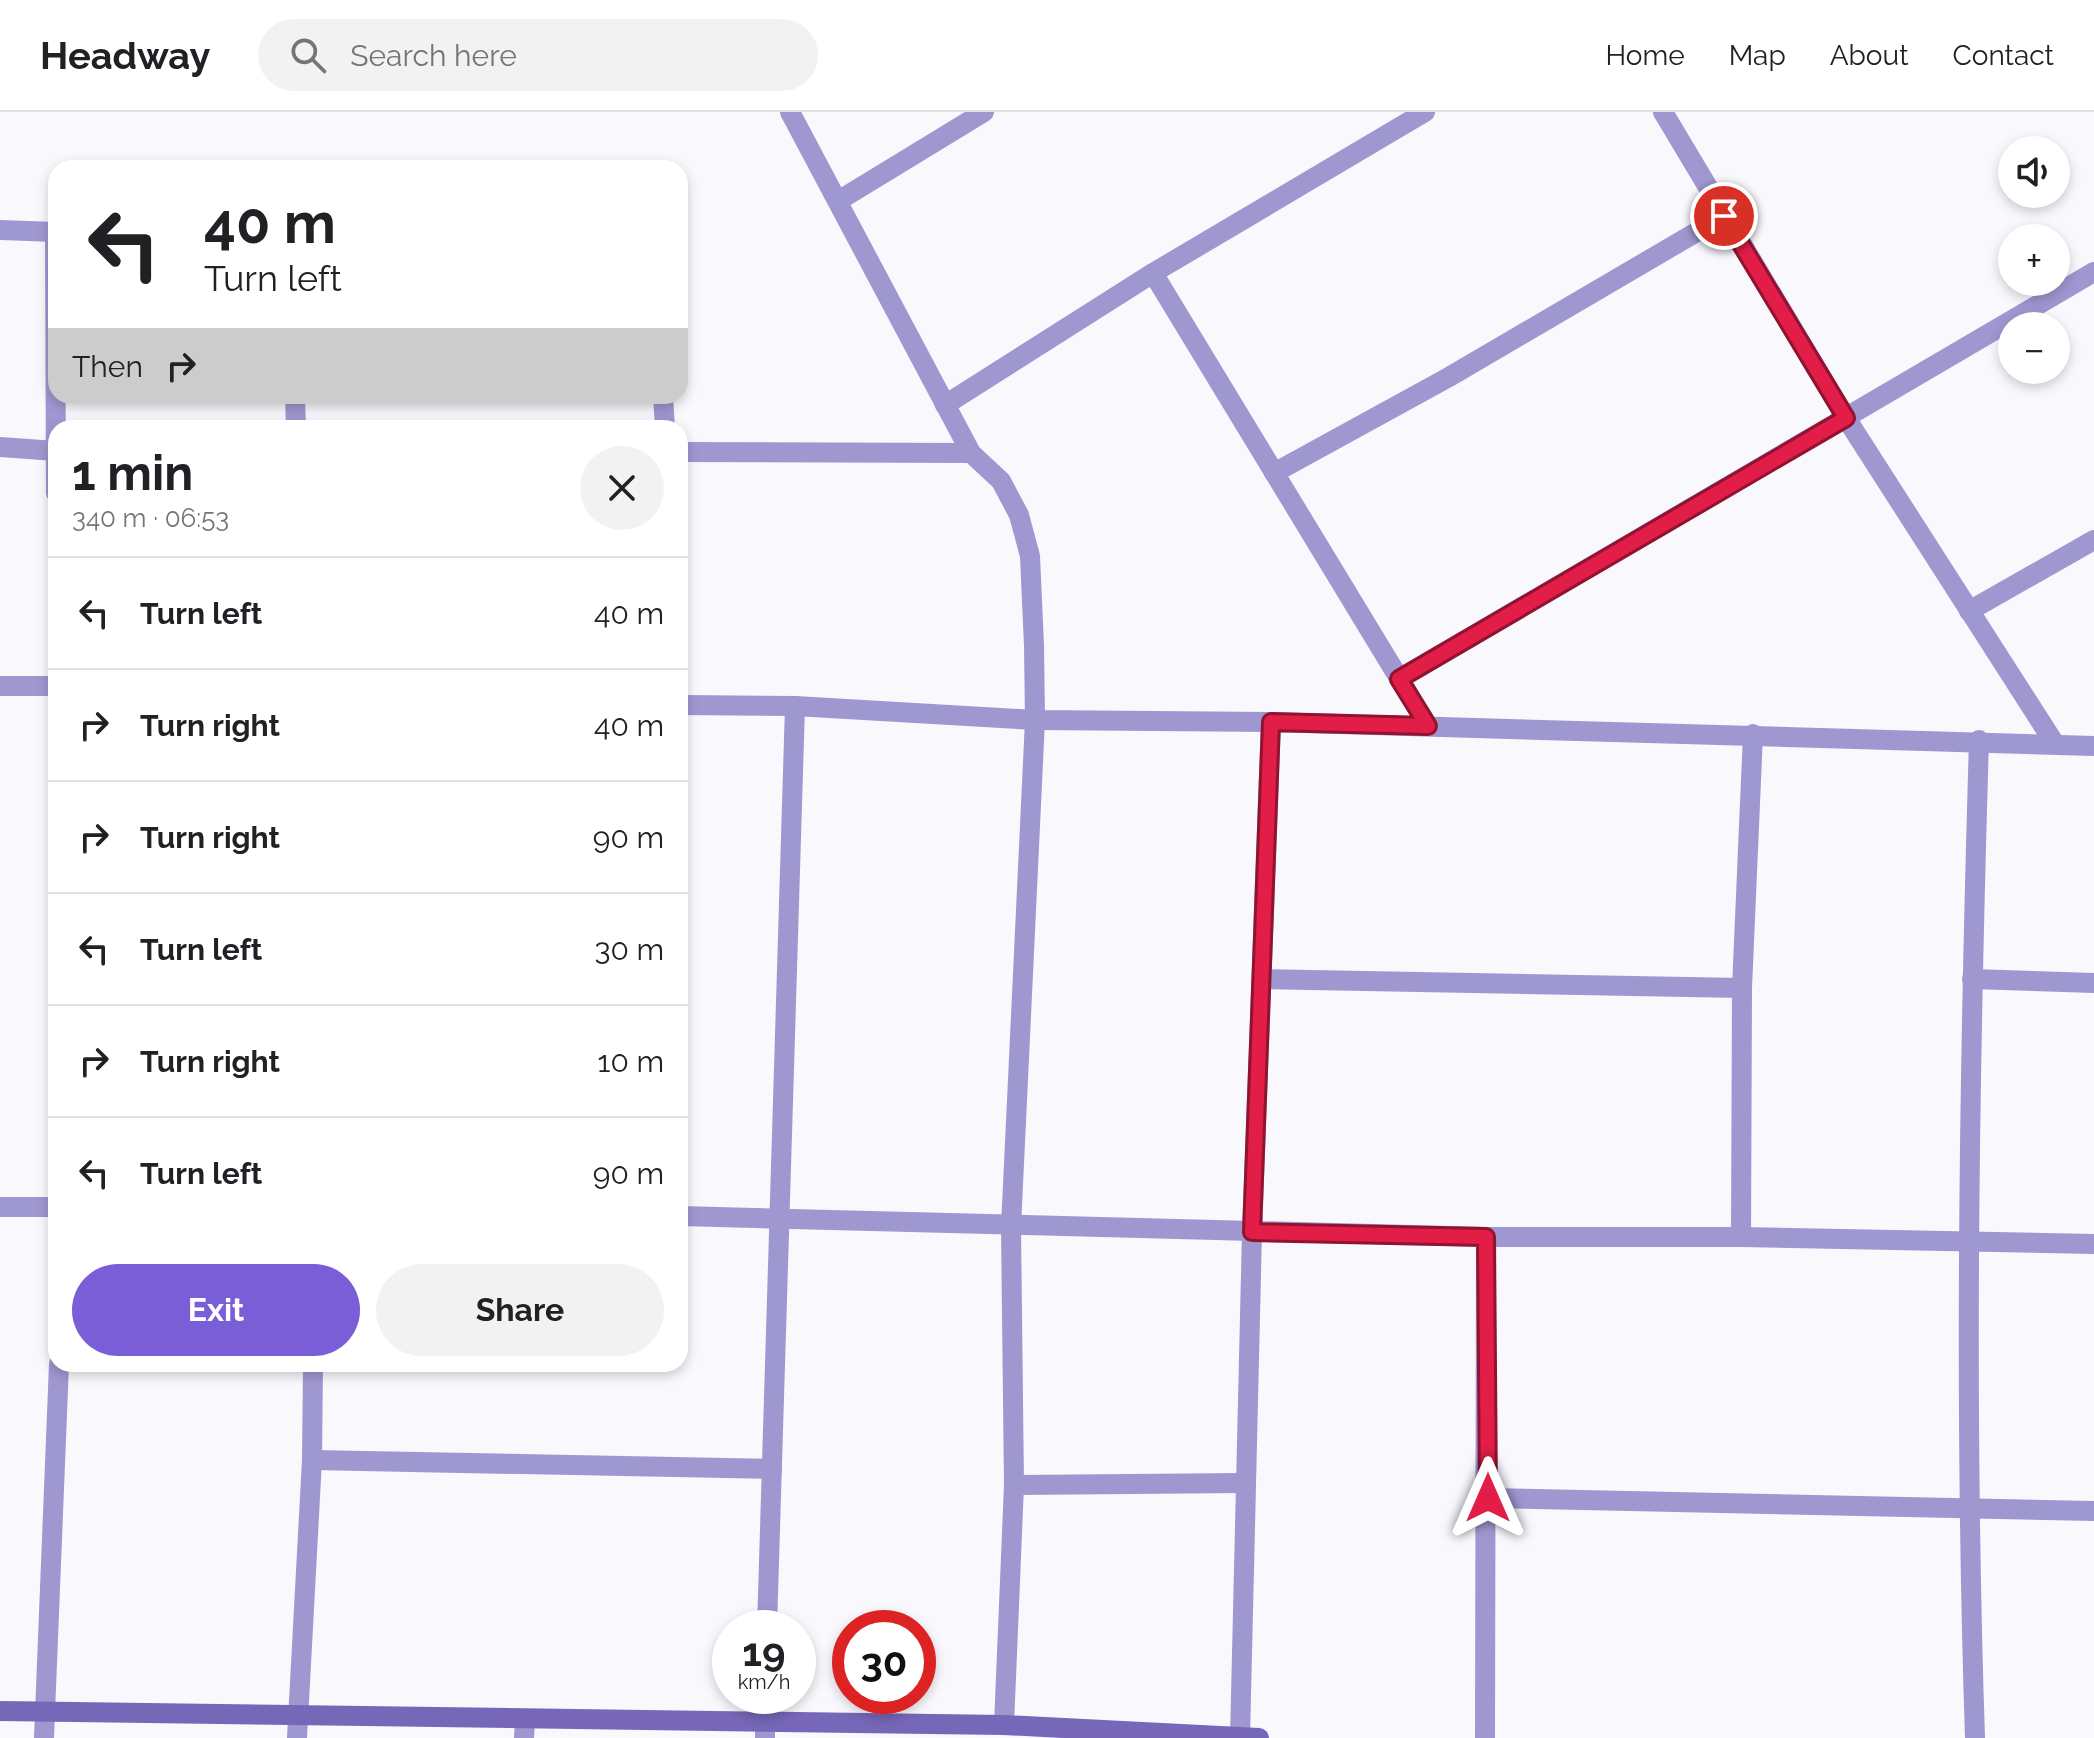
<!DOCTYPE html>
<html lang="en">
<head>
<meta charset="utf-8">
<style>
  :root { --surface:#fff; --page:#f2f2f2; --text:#202124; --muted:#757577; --line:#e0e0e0; --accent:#7a5ed8 }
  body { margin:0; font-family:Raleway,sans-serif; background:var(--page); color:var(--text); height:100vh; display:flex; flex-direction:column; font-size:30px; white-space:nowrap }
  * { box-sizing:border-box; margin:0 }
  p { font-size:26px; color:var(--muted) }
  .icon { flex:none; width:44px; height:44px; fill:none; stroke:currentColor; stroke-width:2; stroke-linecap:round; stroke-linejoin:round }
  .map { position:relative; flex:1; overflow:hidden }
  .panel { position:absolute; left:48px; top:308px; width:640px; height:952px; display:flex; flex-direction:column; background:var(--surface); border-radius:24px; box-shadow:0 4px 12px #0003 }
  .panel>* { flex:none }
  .hud { position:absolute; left:48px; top:48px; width:640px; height:244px; border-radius:24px; box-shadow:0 4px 12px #0003; background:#fff; color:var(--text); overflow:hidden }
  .controls { position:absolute; left:1998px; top:24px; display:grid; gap:16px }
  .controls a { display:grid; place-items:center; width:72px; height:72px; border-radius:50%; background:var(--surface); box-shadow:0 4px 12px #0003; font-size:40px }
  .speed { position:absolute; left:712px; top:1498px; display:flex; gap:16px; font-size:40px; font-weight:700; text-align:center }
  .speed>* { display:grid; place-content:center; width:104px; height:104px; border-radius:50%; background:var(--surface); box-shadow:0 4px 12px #0003; line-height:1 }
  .speed small { font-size:20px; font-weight:400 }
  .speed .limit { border:12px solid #d22; background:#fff; color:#111 }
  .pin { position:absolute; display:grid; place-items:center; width:68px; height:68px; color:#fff; margin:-34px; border:4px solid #fff; border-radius:50%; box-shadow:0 2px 8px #0007 }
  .me { position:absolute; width:88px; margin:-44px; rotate:0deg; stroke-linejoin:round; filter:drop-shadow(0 0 6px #0008) }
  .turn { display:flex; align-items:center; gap:28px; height:168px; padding:0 24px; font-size:36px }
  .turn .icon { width:104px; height:104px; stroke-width:2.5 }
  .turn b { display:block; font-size:56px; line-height:68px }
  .then { display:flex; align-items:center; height:76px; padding:0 24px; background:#0003; gap:16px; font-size:30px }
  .round { display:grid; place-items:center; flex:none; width:84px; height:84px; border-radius:42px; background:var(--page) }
  .overview { display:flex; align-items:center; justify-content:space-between; height:136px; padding:0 24px }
  h1 { font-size:48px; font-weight:700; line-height:60px }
  .primary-button { display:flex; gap:16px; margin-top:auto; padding:16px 24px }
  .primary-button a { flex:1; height:92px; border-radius:48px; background:var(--accent); color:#fff; font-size:32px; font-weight:700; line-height:92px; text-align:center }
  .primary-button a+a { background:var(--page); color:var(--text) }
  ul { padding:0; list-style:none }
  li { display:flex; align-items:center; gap:24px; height:112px; padding:0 24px; border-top:2px solid var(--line) }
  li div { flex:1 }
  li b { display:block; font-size:30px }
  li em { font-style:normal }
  header { display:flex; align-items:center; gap:48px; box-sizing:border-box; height:112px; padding:0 40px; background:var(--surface); border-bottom:2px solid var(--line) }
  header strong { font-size:38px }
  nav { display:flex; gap:44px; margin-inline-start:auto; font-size:28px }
  .search { width:560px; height:72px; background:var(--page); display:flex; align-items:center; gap:20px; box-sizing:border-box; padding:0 28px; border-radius:44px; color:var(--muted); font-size:30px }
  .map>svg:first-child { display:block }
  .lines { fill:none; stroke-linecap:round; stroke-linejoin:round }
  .street { stroke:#9f97d0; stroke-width:20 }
  .secondary { stroke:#7667b8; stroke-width:20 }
  .route-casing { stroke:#92132f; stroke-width:20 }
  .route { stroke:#e11d48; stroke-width:14 }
</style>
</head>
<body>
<header>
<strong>Headway</strong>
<div class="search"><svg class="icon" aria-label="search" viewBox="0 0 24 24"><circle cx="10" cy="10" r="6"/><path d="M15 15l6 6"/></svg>Search here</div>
<nav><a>Home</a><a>Map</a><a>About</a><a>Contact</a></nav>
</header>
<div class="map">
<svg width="2094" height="1626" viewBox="0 0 2094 1626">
  <rect width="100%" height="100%" fill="#f8f8fd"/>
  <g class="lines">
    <g class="street">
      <polyline points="790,0 971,341 1001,369 1019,403 1030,444 1034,534 1035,608 1011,1115 1014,1373 1004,1613"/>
      <polyline points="1663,0 1846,306 2055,632"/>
      <polyline points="838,89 984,0"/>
      <polyline points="0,118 56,120"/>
      <polyline points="55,120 56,381"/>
      <polyline points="1153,161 1428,614"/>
      <polyline points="295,284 296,316"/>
      <polyline points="663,284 665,316"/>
      <polyline points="945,293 1153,161 1425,0"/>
      <polyline points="0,335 56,339"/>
      <polyline points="680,340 971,341"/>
      <polyline points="1274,361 1449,265 1724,104"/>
      <polyline points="1969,499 2094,428"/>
      <polyline points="1399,567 2094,160"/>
      <polyline points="0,574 56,574"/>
      <polyline points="680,593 795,594 1035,608 1271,610 2094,634"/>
      <polyline points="1262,867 1742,876"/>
      <polyline points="1972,867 2094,871"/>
      <polyline points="0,1095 56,1095"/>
      <polyline points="680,1104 1486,1125 1741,1125 2094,1132"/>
      <polyline points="1741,1125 1742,876 1753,622"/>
      <polyline points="312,1348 772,1357"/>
      <polyline points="1014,1373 1244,1371"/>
      <polyline points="1488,1386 2094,1399"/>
      <polyline points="767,1516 795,594"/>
      <polyline points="44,1626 59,1252"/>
      <polyline points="297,1626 312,1348 313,1252"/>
      <polyline points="524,1626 525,1609"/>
      <polyline points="765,1626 765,1584"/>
      <polyline points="1240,1626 1252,1120 1271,610"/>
      <polyline points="1485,1626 1486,1125"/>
      <path d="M1975,1626C1964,1294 1969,961 1979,628"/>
    </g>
    <polyline class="secondary" points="0,1599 1004,1613 1259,1626"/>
  </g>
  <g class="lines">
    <g class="route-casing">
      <polyline id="route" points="1488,1386 1486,1125 1252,1120 1271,610 1428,614 1399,567 1846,306 1724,104"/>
    </g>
    <use href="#route" class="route"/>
  </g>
</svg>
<div class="controls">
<a><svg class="icon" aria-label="sound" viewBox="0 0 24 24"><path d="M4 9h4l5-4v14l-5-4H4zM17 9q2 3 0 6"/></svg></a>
<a>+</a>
<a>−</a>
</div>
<div class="speed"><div>19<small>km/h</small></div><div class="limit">30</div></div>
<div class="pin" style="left:1724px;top:104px;background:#d93025"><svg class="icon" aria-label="arrive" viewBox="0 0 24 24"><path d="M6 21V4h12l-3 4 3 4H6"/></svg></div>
<svg class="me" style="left:1488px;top:1386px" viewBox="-20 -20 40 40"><path d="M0-17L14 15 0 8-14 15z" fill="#e11d48" stroke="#fff" stroke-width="4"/></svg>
<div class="hud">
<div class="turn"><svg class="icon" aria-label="left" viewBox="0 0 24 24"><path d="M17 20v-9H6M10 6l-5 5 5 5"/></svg><div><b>40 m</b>Turn left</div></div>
<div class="then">Then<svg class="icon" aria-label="right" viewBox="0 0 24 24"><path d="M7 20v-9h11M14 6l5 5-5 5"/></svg></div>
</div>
<section class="panel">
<div class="overview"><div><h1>1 min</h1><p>340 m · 06:53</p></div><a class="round"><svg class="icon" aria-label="close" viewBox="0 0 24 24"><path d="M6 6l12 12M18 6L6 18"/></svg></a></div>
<ul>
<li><svg class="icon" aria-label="left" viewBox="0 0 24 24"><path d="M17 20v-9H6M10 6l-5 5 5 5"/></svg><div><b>Turn left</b></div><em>40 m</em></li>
<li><svg class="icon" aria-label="right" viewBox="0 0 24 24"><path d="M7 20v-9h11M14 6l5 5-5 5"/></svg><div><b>Turn right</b></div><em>40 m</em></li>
<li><svg class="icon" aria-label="right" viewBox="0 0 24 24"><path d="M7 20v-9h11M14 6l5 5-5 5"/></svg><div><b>Turn right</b></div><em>90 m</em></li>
<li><svg class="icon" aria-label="left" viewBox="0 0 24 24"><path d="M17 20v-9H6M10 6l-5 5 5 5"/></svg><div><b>Turn left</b></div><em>30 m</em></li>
<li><svg class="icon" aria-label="right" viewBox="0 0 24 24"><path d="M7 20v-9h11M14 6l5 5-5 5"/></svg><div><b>Turn right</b></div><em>10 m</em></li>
<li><svg class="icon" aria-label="left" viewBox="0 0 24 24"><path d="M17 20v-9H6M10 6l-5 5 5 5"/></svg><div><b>Turn left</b></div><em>90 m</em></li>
</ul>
<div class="primary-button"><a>Exit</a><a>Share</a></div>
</section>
</div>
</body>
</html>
